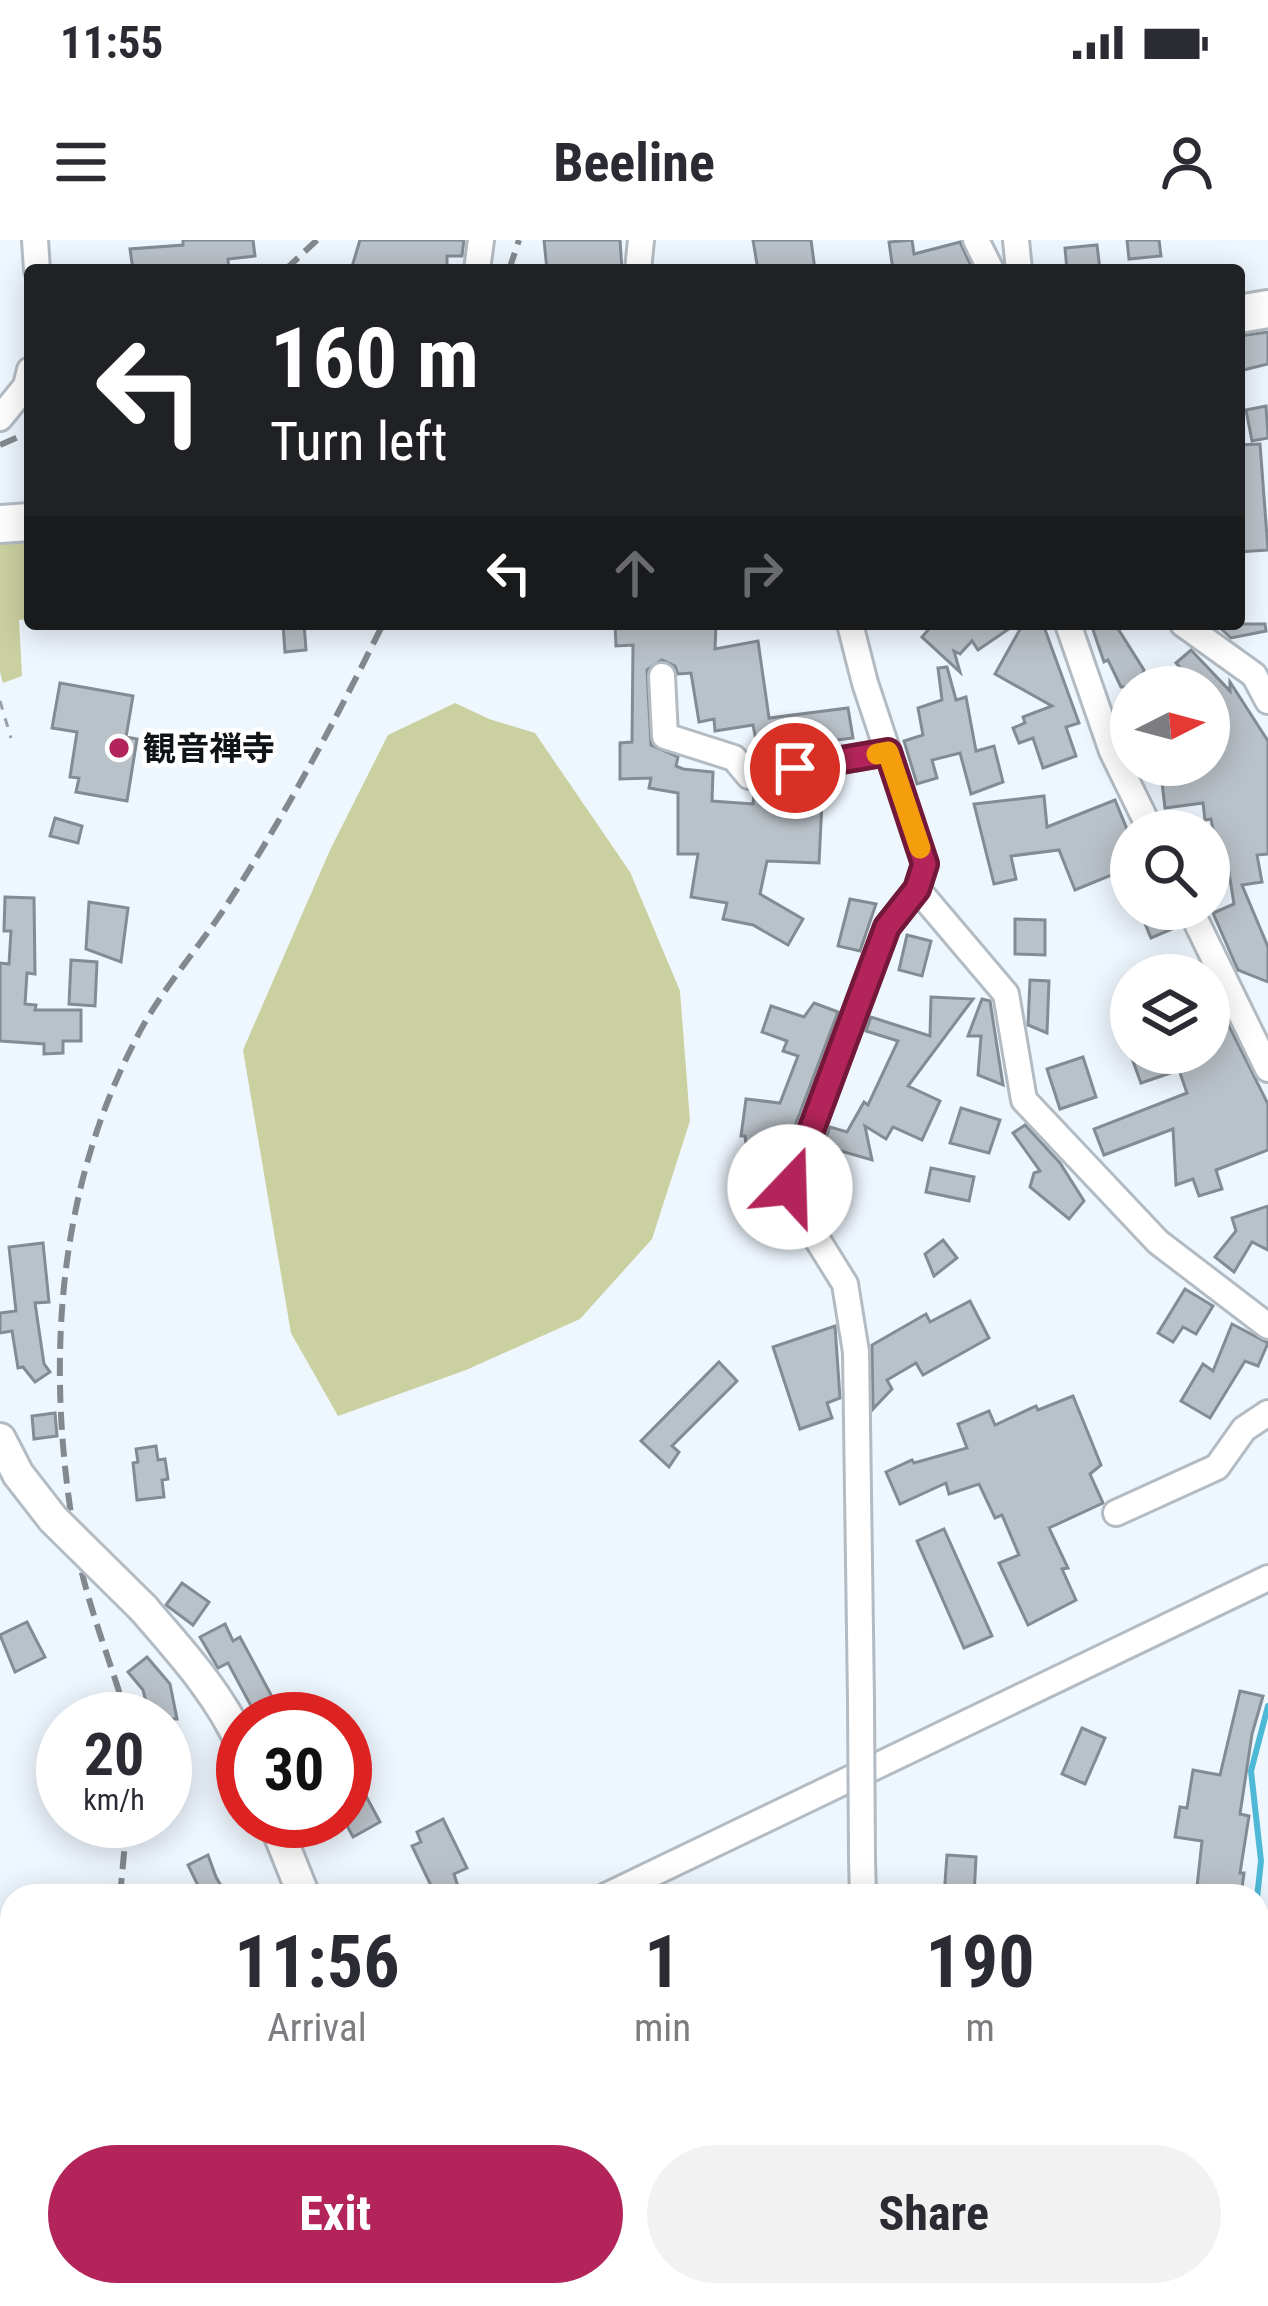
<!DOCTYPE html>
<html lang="en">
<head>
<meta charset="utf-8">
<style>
  :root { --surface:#fff; --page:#f2f2f3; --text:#2b2b33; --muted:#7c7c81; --accent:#b3255a }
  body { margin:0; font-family:"Roboto Condensed","Noto Sans JP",sans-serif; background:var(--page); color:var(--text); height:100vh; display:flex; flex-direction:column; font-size:45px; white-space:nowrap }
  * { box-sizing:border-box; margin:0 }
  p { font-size:39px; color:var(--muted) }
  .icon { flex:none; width:66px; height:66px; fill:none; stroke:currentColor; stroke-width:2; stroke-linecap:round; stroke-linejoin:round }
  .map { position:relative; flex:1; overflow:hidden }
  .side { position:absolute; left:0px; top:1644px; width:1269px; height:423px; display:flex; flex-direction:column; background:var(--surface); border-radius:36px 36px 0 0; box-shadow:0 6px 30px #0003 }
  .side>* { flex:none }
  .guide { position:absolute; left:24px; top:24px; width:1221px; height:366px; border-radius:12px; box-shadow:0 6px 30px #0003; background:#202124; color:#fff; overflow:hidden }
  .needle { width:78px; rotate:84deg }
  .fabs { position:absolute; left:1110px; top:426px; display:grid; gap:24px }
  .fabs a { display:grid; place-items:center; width:120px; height:120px; border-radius:50%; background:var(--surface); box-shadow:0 6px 30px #0003; font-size:60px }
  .speed { position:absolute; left:36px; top:1452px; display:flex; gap:24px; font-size:60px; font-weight:700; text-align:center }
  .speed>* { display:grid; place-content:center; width:156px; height:156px; border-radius:50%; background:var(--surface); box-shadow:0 6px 30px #0003; line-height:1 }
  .speed small { font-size:30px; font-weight:400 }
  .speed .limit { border:18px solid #d22; background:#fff; color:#111 }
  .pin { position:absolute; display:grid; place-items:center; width:102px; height:102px; color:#fff; margin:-51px; border:6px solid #fff; border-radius:50%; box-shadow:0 3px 12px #0007 }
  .me { position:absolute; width:132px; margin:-66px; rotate:21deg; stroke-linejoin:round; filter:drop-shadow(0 0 9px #0008) }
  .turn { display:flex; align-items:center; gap:42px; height:252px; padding:0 48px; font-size:54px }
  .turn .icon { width:156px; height:156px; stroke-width:2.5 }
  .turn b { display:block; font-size:84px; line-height:102px }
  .lanes { display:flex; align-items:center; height:114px; padding:0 48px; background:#0003; justify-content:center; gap:60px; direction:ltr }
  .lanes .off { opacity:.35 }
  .eta { display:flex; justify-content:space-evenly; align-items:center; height:204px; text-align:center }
  .eta b { font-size:72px; font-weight:700; line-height:84px }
  .button { display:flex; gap:24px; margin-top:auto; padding:24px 48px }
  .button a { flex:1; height:138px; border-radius:72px; background:var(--accent); color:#fff; font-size:48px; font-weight:700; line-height:138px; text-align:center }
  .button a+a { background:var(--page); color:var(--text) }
  .status { display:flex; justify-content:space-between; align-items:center; height:84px; padding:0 60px; background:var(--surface); direction:ltr }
  .status svg { height:33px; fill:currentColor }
  header { display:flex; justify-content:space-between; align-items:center; height:156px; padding:0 48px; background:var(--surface); font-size:54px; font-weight:700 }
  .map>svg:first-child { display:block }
  .green { fill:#cbd0a0 }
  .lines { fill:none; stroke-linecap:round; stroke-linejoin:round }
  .stream { stroke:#4eb9d7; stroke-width:6 }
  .building { fill:#bac2c9; stroke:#848c93; stroke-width:3 }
  .minor-casing { stroke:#b3bbc3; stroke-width:30 }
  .major-casing { stroke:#b3bbc3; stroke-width:36 }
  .highway-casing { stroke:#b3bbc3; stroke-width:42 }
  .path { stroke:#9aa0a6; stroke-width:3; stroke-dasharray:9 9; stroke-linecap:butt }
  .minor { stroke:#fff; stroke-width:24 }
  .major { stroke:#fff; stroke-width:30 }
  .highway { stroke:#fff; stroke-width:36 }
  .rail { stroke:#84898f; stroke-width:6; stroke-dasharray:18 9; stroke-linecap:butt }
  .minor-bridge-casing { stroke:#b3bbc3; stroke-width:30; stroke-linecap:butt }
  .major-bridge-casing { stroke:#b3bbc3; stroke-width:36; stroke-linecap:butt }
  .minor-bridge { stroke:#fff; stroke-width:24 }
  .major-bridge { stroke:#fff; stroke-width:30 }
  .route-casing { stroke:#74183a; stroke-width:30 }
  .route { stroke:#b3255a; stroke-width:21 }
  .slow { stroke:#f59e0b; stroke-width:21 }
  .poi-dot { fill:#b3255a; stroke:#fff; stroke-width:4.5 }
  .labels { text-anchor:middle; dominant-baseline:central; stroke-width:9; stroke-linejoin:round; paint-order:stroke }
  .poi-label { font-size:33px; font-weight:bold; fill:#111417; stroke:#fff; text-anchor:start }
</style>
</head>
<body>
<div class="status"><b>11:55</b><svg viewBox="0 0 49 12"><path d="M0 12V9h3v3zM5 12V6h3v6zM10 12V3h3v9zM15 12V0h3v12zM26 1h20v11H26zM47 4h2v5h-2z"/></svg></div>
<header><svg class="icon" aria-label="menu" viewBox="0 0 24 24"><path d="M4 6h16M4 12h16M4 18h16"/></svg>Beeline<svg class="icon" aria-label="person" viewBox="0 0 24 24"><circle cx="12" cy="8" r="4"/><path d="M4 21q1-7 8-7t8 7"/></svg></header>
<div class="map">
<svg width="1268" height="2066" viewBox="0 0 1268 2066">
  <rect width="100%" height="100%" fill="#eef6fe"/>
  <g class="green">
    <polygon points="30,289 30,379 19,380 22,436 3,443 0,432 0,291"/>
    <polygon points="455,463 489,479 535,493 630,632 680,751 690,881 652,999 580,1079 466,1130 338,1176 291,1093 243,810 330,610 388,495"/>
    <polygon points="85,2055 286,2055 283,2066 88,2066"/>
  </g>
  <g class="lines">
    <g class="stream">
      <polyline points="1257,1658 1261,1621 1251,1531 1268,1466"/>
      <polyline points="1257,1754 1268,1773"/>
    </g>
  </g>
  <g class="building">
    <polygon points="183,0 253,0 255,16 228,19 229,30 133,30 130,9 183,5"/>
    <polygon points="360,0 464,0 462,16 447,16 447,30 351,30"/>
    <polygon points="544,0 620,0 622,30 547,30"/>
    <polygon points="753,0 811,0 815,30 758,30"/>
    <polygon points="912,0 914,14 960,2 973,30 893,30 889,2"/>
    <polygon points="1127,0 1159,0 1161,16 1129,19"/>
    <polygon points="1097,5 1100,30 1067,30 1065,8"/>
    <polygon points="1268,92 1268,124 1239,131 1239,96"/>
    <polygon points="1266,166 1268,198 1252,201 1246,170"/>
    <polygon points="1260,204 1268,310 1239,312 1239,279 1243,278 1239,205"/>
    <polygon points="283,384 304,384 306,410 285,412"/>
    <polygon points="615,384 716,384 715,409 758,401 769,478 848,468 853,498 781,507 782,511 759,516 753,485 715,491 714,479 699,482 691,433 678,434 675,426 662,420 647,430 651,505 678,517 676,526 683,529 713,532 712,561 753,564 754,552 759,551 788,553 787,561 822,562 819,623 767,621 760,654 803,679 788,705 753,685 723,679 727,663 691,657 698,614 678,614 678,553 649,548 651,538 620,539 620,503 632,502 633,405 616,406"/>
    <polygon points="933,384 1016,384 978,410 972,401 960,414 954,411 960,432 922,397"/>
    <polygon points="1023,384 1043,384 1079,483 1066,487 1076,516 1043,528 1033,498 1019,503 1013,488 1025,483 1023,477 1052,466 995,434"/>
    <polygon points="1091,384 1115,384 1144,430 1139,447 1121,447 1108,420 1104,422"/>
    <polygon points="1216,384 1265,384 1266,391 1231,398"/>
    <polygon points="1191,410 1230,451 1230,442 1268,501 1268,614 1257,615 1262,642 1242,645 1268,707 1268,742 1238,730 1213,673 1234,664 1226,614 1218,615 1211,579 1205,580 1203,563 1165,568 1160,525 1209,525 1209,447 1197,447 1176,423"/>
    <polygon points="947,427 956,460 966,457 976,511 994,506 1003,542 971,554 960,513 932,520 937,538 917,544 904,501 923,495 918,468 942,460 938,428"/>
    <polygon points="60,443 133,456 126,497 137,499 127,561 76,552 79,538 70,537 77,492 52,488"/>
    <polygon points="1044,556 1047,587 1115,560 1131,599 1131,627 1075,650 1059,610 1011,616 1016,639 994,644 974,564"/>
    <polygon points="55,578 82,586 78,603 50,596"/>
    <polygon points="5,657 34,658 35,734 27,733 25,764 36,765 35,770 81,770 81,801 63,801 63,813 44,814 44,804 0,801 0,723 9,724 11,691 4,691"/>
    <polygon points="850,659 876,664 860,711 838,706"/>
    <polygon points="89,662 128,668 121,722 86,709"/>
    <polygon points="1139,669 1172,669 1179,686 1151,698"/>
    <polygon points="1015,679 1045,680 1045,715 1015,714"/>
    <polygon points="907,695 931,701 922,736 899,730"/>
    <polygon points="71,720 97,722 95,766 69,764"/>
    <polygon points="1030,740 1049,741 1047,793 1028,785"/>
    <polygon points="931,757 973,759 908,846 940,861 922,900 893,887 886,899 865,886 872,920 823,906 830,887 847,892 864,862 868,865 898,801 866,791 871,777 930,796"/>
    <polygon points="982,759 990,761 1003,845 978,835 981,796 968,796"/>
    <polygon points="814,763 838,772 790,899 782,895 785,914 776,937 751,940 745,896 741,896 746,859 780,863 798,816 783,811 787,801 762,792 771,766 804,777"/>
    <polygon points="1219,766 1268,864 1268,910 1216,930 1222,949 1199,956 1193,939 1176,945 1173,889 1104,915 1094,889 1187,853 1179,830 1141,843 1130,813 1209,813 1209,770"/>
    <polygon points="1083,817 1096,857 1060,869 1047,829"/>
    <polygon points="961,868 1000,880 989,913 950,903"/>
    <polygon points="1025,885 1060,923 1084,961 1069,979 1030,947 1034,933 1040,931 1013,893"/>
    <polygon points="931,928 974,937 969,961 926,952"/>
    <polygon points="1268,966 1268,1010 1252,1002 1234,1032 1215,1017 1236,991 1232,978"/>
    <polygon points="943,1000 957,1018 934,1036 925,1014"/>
    <polygon points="43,1003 49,1062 35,1063 44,1124 50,1132 35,1142 23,1127 18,1128 12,1091 0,1093 0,1073 16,1071 9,1007"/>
    <polygon points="1185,1049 1213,1066 1196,1094 1183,1087 1173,1102 1158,1093"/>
    <polygon points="970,1061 989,1098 923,1135 916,1123 887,1140 892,1149 873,1169 872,1105 926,1074 930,1082"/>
    <polygon points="1232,1084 1268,1103 1258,1126 1245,1121 1210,1178 1181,1161 1203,1124 1213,1131"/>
    <polygon points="835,1086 840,1158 827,1163 832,1178 800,1189 773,1107"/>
    <polygon points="719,1122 737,1141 672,1206 679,1212 669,1227 641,1201"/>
    <polygon points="1073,1156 1101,1225 1090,1234 1103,1263 1049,1288 1068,1328 1062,1329 1076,1360 1028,1385 999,1323 1019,1315 1002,1275 995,1278 979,1244 949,1254 946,1243 900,1264 886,1232 912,1220 914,1223 967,1208 958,1184 989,1171 995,1185 1036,1166 1038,1170"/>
    <polygon points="55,1173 57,1196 34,1199 32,1176"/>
    <polygon points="156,1206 158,1220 165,1219 168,1239 162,1240 164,1257 137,1260 133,1223 138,1222 136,1209"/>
    <polygon points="944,1289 992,1396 964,1408 917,1301"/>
    <polygon points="182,1343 209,1362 193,1385 166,1365"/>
    <polygon points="27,1382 45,1417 15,1432 0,1395"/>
    <polygon points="225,1384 233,1401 240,1397 277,1466 257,1477 228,1423 218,1428 200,1397"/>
    <polygon points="147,1417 170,1444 177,1479 150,1479 143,1450 128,1432"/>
    <polygon points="1240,1451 1263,1456 1252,1494 1240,1574 1249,1576 1240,1633 1244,1633 1241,1656 1196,1656 1202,1601 1175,1597 1180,1567 1187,1568 1193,1530 1220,1535"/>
    <polygon points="1082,1488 1105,1498 1085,1544 1062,1534"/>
    <polygon points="359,1543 380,1582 353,1597 345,1582 345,1550"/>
    <polygon points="443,1579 467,1628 454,1634 461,1656 436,1656 412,1606 421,1602 417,1592"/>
    <polygon points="208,1615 216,1637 227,1656 203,1656 188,1625"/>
    <polygon points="947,1615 976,1617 974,1656 944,1656"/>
  </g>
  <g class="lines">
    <g class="minor-casing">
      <g id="minor">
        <polyline points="35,0 37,30"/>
        <polyline points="976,0 991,30"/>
        <polyline points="1016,0 1019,30"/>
        <polyline points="477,30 481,0"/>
        <polyline points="638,30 641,0"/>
        <polyline points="0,178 26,146 30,130"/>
        <polyline points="850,384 865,443 925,624 917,649 887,687 790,947 794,962 845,1044 856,1112 861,1461"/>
        <polyline points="1068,384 1112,511 1151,591"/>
        <polyline points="1183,384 1254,435 1268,461"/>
        <polyline points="662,436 665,496 734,518 749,536 888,512"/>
        <polyline points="917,649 1006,754 1024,860 1158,1002 1268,1086"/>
        <polyline points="1190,669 1268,829"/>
        <polyline points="1116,1273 1217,1227 1244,1189 1268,1173"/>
        <polyline points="862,1619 863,1656"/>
        <polyline points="606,1656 1268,1338"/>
        <polyline points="948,2055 952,2066"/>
        <polyline points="1245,2066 1268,2046"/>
      </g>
    </g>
    <g class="major-casing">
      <g id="major">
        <polyline points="0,1199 18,1234 53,1279"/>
        <path d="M143,1368C180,1411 220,1454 243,1507"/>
        <polyline points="274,1581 304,1656"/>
        <polyline points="432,2055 435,2066"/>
      </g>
    </g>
    <g class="highway-casing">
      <g id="highway">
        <polyline points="1239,74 1268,69"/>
        <polyline points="0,284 30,282"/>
      </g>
    </g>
    <polyline class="path" points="0,461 11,498"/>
    <use href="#minor" class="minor"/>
    <use href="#major" class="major"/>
    <use href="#highway" class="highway"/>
    <g class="rail">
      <polyline points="285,30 317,0"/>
      <polyline points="509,30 519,0"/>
      <polyline points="0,205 30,192"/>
      <path d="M124,1479L123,1464C108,1415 88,1365 78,1315C45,1141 53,958 136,799C160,751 199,708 228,663C286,574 336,479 383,384"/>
      <polyline points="120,1656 127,1581"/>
      <polyline points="0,2048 12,2021"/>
    </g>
    <g class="minor-bridge-casing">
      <polyline id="minor-bridge" points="861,1461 862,1619"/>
    </g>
    <g class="major-bridge-casing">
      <polyline id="major-bridge" points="53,1279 143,1368"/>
    </g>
    <use href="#minor-bridge" class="minor-bridge"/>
    <use href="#major-bridge" class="major-bridge"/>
  </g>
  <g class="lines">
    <g class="route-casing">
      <polyline id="route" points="790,947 887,687 917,649 925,624 888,512 795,528"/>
    </g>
    <use href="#route" class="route"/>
    <polyline class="slow" points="877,514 888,512 920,608"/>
  </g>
  <circle class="poi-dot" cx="119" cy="508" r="12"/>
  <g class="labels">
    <g class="poi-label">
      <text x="143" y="508">観音禅寺</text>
    </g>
  </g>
</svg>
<div class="fabs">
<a><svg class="needle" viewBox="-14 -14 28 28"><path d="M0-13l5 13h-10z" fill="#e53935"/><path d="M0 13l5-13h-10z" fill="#7c7c81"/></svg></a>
<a><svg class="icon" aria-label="search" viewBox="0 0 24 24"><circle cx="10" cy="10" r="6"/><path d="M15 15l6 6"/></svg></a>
<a><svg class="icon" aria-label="layers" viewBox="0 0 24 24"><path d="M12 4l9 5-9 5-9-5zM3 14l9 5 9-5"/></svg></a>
</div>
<div class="speed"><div>20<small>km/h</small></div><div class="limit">30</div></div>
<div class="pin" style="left:795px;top:528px;background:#d93025"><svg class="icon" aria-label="arrive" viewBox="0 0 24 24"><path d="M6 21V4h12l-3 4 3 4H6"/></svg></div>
<svg class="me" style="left:790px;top:947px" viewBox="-20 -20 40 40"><circle r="19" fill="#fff"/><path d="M0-13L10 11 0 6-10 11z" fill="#b3255a"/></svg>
<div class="guide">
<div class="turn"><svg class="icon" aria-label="left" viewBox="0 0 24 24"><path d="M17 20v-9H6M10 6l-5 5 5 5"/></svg><div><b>160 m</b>Turn left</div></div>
<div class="lanes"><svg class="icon" aria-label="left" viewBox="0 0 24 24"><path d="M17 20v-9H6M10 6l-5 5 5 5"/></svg><svg class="icon off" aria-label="ahead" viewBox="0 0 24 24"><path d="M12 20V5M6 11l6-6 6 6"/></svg><svg class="icon off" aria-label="right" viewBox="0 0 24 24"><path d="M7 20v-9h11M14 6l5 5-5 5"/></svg></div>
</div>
<section class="side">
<div class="eta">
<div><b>11:56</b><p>Arrival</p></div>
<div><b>1</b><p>min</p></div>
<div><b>190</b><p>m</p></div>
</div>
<div class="button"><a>Exit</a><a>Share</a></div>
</section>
</div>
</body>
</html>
